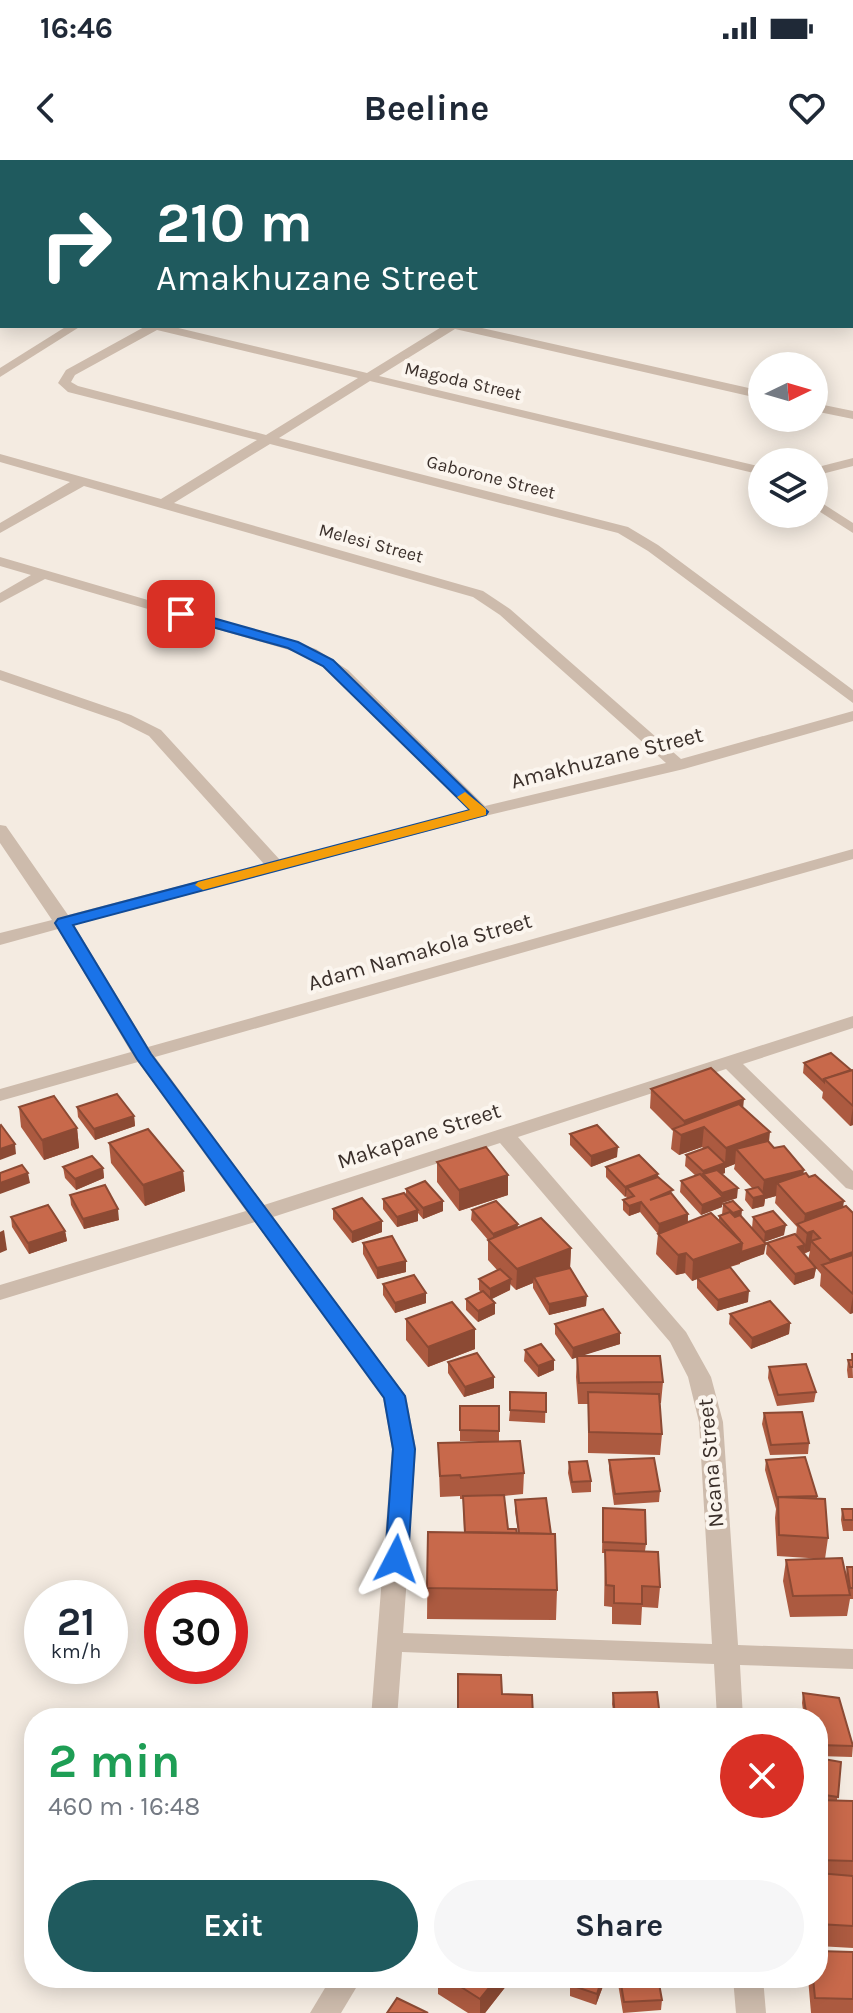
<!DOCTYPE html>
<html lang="en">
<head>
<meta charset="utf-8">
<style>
  :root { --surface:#fff; --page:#f6f6f7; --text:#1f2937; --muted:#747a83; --accent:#1f5a5e }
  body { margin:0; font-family:Karla,sans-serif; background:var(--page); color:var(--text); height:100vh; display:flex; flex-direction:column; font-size:30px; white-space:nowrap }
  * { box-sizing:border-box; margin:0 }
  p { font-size:26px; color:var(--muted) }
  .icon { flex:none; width:44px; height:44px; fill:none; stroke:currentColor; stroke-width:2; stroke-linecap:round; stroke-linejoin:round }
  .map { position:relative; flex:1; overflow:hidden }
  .sheet { position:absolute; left:24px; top:1548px; width:804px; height:280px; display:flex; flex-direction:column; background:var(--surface); border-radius:32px; box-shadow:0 4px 20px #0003 }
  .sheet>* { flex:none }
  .top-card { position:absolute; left:0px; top:0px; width:854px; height:168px; box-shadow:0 4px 20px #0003; background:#1f5a5e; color:#fff; overflow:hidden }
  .needle { width:52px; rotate:85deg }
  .fabs { position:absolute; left:748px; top:192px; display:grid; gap:16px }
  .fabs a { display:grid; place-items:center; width:80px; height:80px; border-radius:50%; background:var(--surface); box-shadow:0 4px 20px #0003; font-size:40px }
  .speed { position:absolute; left:24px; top:1420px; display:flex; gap:16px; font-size:40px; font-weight:700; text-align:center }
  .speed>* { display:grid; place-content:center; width:104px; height:104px; border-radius:50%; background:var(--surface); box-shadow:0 4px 20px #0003; line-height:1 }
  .speed small { font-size:20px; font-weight:400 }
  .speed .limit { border:12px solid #d22; background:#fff; color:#111 }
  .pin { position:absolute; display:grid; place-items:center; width:68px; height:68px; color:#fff; margin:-34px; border-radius:16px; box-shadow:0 4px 12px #0006 }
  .me { position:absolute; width:88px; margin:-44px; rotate:4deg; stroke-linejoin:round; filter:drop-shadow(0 0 6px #0008) }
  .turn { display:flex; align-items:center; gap:28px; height:168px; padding:0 24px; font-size:36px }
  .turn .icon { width:104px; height:104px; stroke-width:2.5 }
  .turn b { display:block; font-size:56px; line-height:68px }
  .round { display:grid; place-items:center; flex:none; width:84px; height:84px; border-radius:42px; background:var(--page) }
  .summary { display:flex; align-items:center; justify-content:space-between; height:136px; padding:0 24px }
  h1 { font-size:48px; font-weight:700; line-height:60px; color:#1e9e55 }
  .button { display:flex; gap:16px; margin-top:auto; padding:16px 24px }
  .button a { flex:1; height:92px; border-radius:48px; background:var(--accent); color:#fff; font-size:32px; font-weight:700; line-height:92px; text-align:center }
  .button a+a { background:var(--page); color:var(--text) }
  .status { display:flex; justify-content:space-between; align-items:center; height:56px; padding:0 40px; background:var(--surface); direction:ltr }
  .status svg { height:22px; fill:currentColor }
  header { display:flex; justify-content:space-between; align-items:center; height:104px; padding:0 24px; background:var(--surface); font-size:36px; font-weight:700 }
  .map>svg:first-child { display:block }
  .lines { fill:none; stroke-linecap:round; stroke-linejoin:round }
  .street { fill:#cdbbac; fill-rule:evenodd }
  .wall { fill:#ac5a40; fill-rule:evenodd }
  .shaded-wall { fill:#8c4a34 }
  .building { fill:#c8694b; stroke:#8c4a34; stroke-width:2 }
  .route { fill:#1a73e8; stroke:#114b97; stroke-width:2 }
  .slow { fill:#f59e0b }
  .labels { text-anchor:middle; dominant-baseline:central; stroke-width:8; stroke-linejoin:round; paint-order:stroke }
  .far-street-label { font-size:18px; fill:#3b302b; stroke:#fbf5ee }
  .street-label { font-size:22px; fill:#3b302b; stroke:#fbf5ee }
</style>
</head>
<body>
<div class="status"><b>16:46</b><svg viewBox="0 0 49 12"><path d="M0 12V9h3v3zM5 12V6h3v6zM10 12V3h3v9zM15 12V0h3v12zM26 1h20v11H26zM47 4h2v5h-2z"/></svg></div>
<header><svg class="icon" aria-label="back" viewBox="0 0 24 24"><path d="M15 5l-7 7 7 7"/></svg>Beeline<svg class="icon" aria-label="heart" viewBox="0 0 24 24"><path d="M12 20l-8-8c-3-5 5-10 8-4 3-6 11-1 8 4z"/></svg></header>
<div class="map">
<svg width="853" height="1853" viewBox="0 0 853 1853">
  <rect width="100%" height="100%" fill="#f4ebe1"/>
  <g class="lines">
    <g class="street">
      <polygon points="592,0 602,0 603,2 593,2"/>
      <polygon points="853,17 853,24 852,24 852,17"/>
      <rect x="0" y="28" width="2" height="6"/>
      <rect x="0" y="79" width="2" height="6"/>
      <polygon points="853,85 853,92 852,92 852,85"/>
      <rect x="0" y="132" width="2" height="8"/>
      <polygon points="67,166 81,166 0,217 0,208"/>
      <path d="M146,166H170L367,213L443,166H473L762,231V239L455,169L379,216L762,307V315L370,221L279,278L628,367L658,385L853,530V543L648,391L618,373L270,284L174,343L483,431L510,449L681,599L853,551V561L684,609L485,656L74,765L148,887L853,689V699L155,897L264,1045L853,856V868L743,904L853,1011V1030L846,1028L726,909L518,977L686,1172L711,1217L723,1262L738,1485L853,1489V1509L740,1505L743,1558H717L714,1504L402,1492L397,1558H371L392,1289L383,1237L255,1062L0,1140V1125L246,1051L138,902L0,941V929L131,892L58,769L0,785V773L52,760L0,683V665L6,666L68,755L264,704L149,576L119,561L0,520V510L131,555L161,570L280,700L469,650L336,516L306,495L45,419L0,443V433L31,415L0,406V397L316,489L348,510L485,646L666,603L500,455L473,437L84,326L0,373V363L70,322L0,302V294L161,339L257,280L68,232L58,223L66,210ZM157,170L358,218L266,275L78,226L71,222L75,215ZM500,983L670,1182L688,1217L699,1262L712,1484L403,1473L416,1289L406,1236L273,1057Z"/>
      <polygon points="814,243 853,251 853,259 814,251"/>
      <polygon points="853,298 853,306 814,316 814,308"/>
      <polygon points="814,338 853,363 853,373 814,348"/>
      <polygon points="331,1818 362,1818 341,1853 310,1853"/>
      <polygon points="733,1818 763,1818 766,1853 736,1853"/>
    </g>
  </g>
  <g class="wall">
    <polygon points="804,903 853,910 853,965 850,966 822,938 823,932 803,913"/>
    <path d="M651,929L743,948L774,988L803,1014L809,1017L843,1047L853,1053V1153L850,1154L820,1126L821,1114L816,1108L814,1118L794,1125L766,1094L767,1083L796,1075L797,1067L775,1043L776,1036L765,1039L764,1046L752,1049L745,1040L746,1030L752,1028L734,1009L735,1004L725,1008V1013L722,1014L737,1038L722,1043V1047L701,1055L680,1032L681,1021L696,1016L685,1006L686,995L704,989L702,987L679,995L671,989L673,971L650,948ZM810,1091L808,1100L804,1094Z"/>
    <polygon points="19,947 77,968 79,988 44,1000 21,967"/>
    <polygon points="77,947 134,956 135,966 95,980 78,957"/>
    <polygon points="570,974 617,997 591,1007 570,985"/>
    <polygon points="109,983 183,1011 185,1031 145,1046 111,1003"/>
    <polygon points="437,1002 508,1035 459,1051 437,1022"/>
    <polygon points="63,1007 103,1008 104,1018 76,1030 65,1018"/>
    <polygon points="606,1007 658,1014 658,1017 688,1054 688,1062 719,1061 719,1056 722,1055 723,1044 742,1057 764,1094 740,1102 740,1104 730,1107 748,1142 717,1151 697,1128 697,1119 692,1121 685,1113 676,1115 656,1094 658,1074 640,1052 629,1056 623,1050 623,1040 627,1039 626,1036 625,1037 606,1017"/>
    <polygon points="406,1029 443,1041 443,1051 423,1059 418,1053 418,1061 397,1067 383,1049 383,1039 406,1035"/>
    <polygon points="70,1035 119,1060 84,1069 71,1045"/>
    <polygon points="333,1049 382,1061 382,1072 352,1083 333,1059"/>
    <polygon points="472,1050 571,1088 570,1108 586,1146 549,1155 533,1128 533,1123 516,1130 510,1124 510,1130 491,1139 495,1143 495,1154 478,1162 466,1150 466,1139 481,1132 479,1130 479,1119 498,1111 488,1100 488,1080 471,1060"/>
    <polygon points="11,1057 65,1071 67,1081 29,1094 12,1067"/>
    <polygon points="753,1057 784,1075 764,1082 752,1068"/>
    <polygon points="363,1083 406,1101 406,1112 377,1119 363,1094"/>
    <polygon points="383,1124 426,1143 395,1153 383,1135"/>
    <polygon points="730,1154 790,1163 789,1174 751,1189 729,1164"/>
    <polygon points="406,1159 475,1169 475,1189 428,1207 406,1180"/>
    <polygon points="555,1164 620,1184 579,1196 663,1222 661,1243 660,1243 662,1274 660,1295 588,1293 588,1244 578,1244 576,1217 577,1197 572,1199 555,1174"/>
    <polygon points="525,1190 554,1210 538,1217 524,1201"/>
    <polygon points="852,1194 853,1218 848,1218 847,1210 848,1200 851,1200"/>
    <polygon points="448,1202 494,1228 464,1237 448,1213"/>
    <polygon points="769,1207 816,1232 814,1242 777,1246 768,1218"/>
    <polygon points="546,1233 545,1263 509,1261 510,1250"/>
    <rect x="460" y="1246" width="39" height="35"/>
    <polygon points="764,1253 809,1283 808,1294 770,1295 762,1264"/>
    <polygon points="438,1283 524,1313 523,1334 504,1336 508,1369 518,1373 515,1351 515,1340 557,1430 556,1460 427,1459 428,1372 464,1372 463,1339 460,1339 460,1336 440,1337"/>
    <polygon points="609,1300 660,1331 659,1342 614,1345 609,1310"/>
    <polygon points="766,1300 817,1336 817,1339 828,1378 825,1399 846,1415 847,1407 853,1407 853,1439 850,1439 847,1456 790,1457 783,1421 786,1400 824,1399 777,1396 775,1358 776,1349 765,1310"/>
    <polygon points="569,1302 591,1321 591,1332 572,1333 568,1313"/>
    <polygon points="603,1348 646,1384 645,1391 660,1427 658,1448 642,1447 641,1465 612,1464 612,1447 604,1446 605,1393 602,1393"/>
    <polygon points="842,1349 853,1349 853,1371 843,1371 841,1360"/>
    <polygon points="657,1532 660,1558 614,1558 612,1544 613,1533"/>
    <polygon points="803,1533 853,1585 852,1597 818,1596 818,1558 804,1558 802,1543"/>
    <polygon points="502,1534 532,1535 532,1558 458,1558"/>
    <polygon points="818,1598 841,1602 837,1640 853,1641 853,1788 818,1786"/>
    <polygon points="853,1792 853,1853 811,1853 808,1818 818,1818"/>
    <polygon points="438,1818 511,1818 510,1821 485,1853 468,1853 438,1834"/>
    <polygon points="606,1818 596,1845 570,1836 570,1825"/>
    <polygon points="617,1818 658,1818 662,1840 661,1850 623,1853"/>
  </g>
  <g class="shaded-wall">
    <polygon points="744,939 742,959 704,967 702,987 679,995 681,975 683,975 684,961"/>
    <polygon points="853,946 853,965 850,966"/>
    <polygon points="134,956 135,966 95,980 94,969"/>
    <polygon points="77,968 79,988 44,1000 42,980"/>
    <polygon points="770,972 768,991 736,989 735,1004 725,1008 725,1013 708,1019 703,1014 702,1022 703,1011 725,1003 726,988"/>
    <polygon points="15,984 16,994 0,1000 0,989"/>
    <polygon points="618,987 617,997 591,1007 591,996"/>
    <polygon points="103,1008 104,1018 76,1030 75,1019"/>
    <polygon points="804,1010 801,1030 777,1023 776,1036 765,1039 764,1046 752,1049 753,1038 762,1036 764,1020"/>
    <polygon points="183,1011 185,1031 145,1046 143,1025"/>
    <polygon points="28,1013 30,1023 0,1034 0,1023"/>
    <polygon points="658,1014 657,1024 627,1028 626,1036 625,1037 625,1027"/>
    <polygon points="508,1015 508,1035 459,1051 459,1030"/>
    <polygon points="738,1028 737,1038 722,1043 722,1047 701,1055 702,1045 722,1037 722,1033"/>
    <polygon points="443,1041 443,1051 423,1059 423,1048"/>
    <polygon points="844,1041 841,1061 813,1071 810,1091 804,1093 807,1073 803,1069 805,1054"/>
    <polygon points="641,1042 640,1052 629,1056 629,1046"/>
    <polygon points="118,1049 119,1060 84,1069 83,1059"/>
    <polygon points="418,1050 418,1061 397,1067 397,1057"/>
    <polygon points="742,1050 741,1060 732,1064 733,1053"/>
    <polygon points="688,1054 687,1065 658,1074 659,1064"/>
    <polygon points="382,1061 382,1072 352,1083 352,1072"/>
    <polygon points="518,1064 517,1075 493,1084 493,1074"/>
    <polygon points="786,1065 784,1075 764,1082 765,1072"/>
    <polygon points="4,1070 7,1090 0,1093 0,1072"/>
    <polygon points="65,1071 67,1081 29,1094 28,1083"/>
    <polygon points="742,1083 766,1084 764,1094 692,1121 693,1100"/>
    <polygon points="805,1085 804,1095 798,1087"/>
    <polygon points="571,1088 570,1108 534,1117 533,1123 516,1130 517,1109"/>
    <polygon points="853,1092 853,1112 829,1112 830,1100"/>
    <polygon points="686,1093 685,1113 676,1115 678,1095"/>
    <polygon points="406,1101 406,1112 377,1119 377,1108"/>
    <polygon points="816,1108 814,1118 794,1125 795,1114"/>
    <polygon points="511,1119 510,1130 490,1140 490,1129"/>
    <polygon points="749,1131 748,1142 717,1151 718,1140"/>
    <polygon points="426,1133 426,1143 395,1153 395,1143"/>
    <polygon points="853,1135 853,1153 850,1154"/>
    <polygon points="587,1136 586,1146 549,1155 549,1144"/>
    <polygon points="495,1143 495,1154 478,1162 478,1151"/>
    <polygon points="790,1163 789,1174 751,1189 752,1178"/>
    <polygon points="475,1169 475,1189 428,1207 428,1187"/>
    <polygon points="620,1173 620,1184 572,1199 573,1188"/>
    <polygon points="554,1200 554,1210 538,1217 538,1206"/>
    <polygon points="494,1217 494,1228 464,1237 465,1227"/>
    <polygon points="497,1818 511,1818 510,1821 485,1853 480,1853 480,1839"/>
    <polygon points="602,1818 606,1818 596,1845 597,1834"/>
  </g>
  <g class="building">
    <polygon points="831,893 851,910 824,919 824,922 804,903"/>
    <polygon points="711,908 744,939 684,961 651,929"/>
    <polygon points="853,910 853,946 824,919"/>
    <polygon points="117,934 134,956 94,969 77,947"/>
    <polygon points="54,936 77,968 42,980 19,947"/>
    <polygon points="739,944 770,972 726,988 704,967 681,975 673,969"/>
    <polygon points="1,965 15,984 0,989 0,966"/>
    <polygon points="597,965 618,987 591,996 570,974"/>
    <polygon points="148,969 183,1011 143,1025 109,983"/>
    <polygon points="768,981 774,988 784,986 804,1010 764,1020 736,989"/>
    <polygon points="486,987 508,1015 459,1030 437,1002"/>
    <polygon points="708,987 725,1003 703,1011 686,995"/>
    <polygon points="639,995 658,1014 625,1027 606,1007"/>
    <polygon points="92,996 103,1008 75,1019 63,1007"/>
    <polygon points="22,1005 28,1013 0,1023 0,1013"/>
    <polygon points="717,1010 738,1028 722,1033 703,1014"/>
    <polygon points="806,1013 809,1017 815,1015 844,1041 805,1054 777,1023"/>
    <polygon points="700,1014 723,1037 702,1045 681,1021"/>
    <polygon points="658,1017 673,1030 650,1040 671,1033 688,1054 659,1064 641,1042 629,1046 623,1040 634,1036 627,1028"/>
    <polygon points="425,1021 443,1041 423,1048 406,1029"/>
    <polygon points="105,1025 118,1049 83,1059 70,1035"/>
    <polygon points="758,1027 765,1035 753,1038 746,1030"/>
    <polygon points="404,1033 418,1050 397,1057 383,1039"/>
    <polygon points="362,1038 382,1061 352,1072 333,1049"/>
    <polygon points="496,1041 518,1064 493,1074 472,1050"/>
    <polygon points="733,1041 742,1050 733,1053 723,1044"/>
    <polygon points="48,1045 65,1071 28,1083 11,1057"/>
    <polygon points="846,1046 853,1053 853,1092 830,1100 811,1081 820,1078 813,1071 807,1073 797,1064"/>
    <polygon points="773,1051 786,1065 765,1072 753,1057"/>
    <polygon points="730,1052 735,1057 740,1055 766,1084 741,1092 742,1083 738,1079 739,1079 719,1056"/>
    <polygon points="711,1053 742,1083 693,1100 686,1093 678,1095 658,1074"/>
    <polygon points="541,1058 571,1088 517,1109 488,1080"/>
    <polygon points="795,1074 805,1085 798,1087 816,1108 795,1114 767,1083"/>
    <polygon points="392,1076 406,1101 377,1108 363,1083"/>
    <polygon points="853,1095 853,1134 822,1105"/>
    <polygon points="730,1107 749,1131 718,1140 697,1118"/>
    <polygon points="570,1108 587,1136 549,1144 534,1117"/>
    <polygon points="500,1109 511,1119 490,1129 479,1119"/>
    <polygon points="414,1115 426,1133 395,1143 383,1124"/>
    <polygon points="483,1131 495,1143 478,1151 466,1139"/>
    <polygon points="770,1141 790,1163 752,1178 730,1154"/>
    <polygon points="452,1142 475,1169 428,1187 406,1159"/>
    <polygon points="603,1149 620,1173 573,1188 555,1164"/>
    <polygon points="541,1184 554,1200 538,1206 525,1190"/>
    <polygon points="477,1193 494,1217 465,1227 448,1202"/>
    <polygon points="852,1194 853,1194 853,1207 850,1207 848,1200 853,1200"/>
    <polygon points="577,1196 660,1196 663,1222 579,1223"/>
    <polygon points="806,1204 816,1232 778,1235 769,1207"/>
    <polygon points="510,1232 546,1233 546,1252 510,1250"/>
    <polygon points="588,1232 659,1234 662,1274 589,1272"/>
    <polygon points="460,1246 499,1246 499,1271 460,1270"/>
    <polygon points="802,1252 809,1283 771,1285 764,1253"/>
    <polygon points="520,1281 524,1313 461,1318 460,1315 440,1316 438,1283"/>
    <polygon points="805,1297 817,1336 778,1337 777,1338 766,1300"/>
    <polygon points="654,1298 660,1331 615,1334 609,1300"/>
    <polygon points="587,1301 591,1321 572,1322 569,1302"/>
    <polygon points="504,1335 508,1369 516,1369 517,1373 465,1372 463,1336"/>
    <polygon points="778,1337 825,1339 828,1378 779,1375"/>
    <polygon points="546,1338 551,1374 519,1373 515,1340"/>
    <polygon points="603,1348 645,1350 646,1384 603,1382"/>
    <polygon points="842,1349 853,1349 853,1360 844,1360"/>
    <polygon points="428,1372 555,1374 557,1430 427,1428"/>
    <polygon points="605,1390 658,1392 660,1427 642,1426 642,1444 614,1443 614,1426 606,1425"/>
    <polygon points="842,1398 850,1435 793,1436 786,1400"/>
    <polygon points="847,1407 853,1407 853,1428 850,1428"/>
    <polygon points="458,1514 501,1515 502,1534 532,1535 533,1556 505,1555 505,1558 458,1558"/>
    <polygon points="657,1532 660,1557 615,1558 613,1533"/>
    <polygon points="803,1533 839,1538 853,1586 818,1585 818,1558 807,1558"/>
    <polygon points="818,1598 841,1602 838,1637 818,1634"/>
    <polygon points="818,1640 853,1641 853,1701 818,1700"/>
    <polygon points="818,1713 853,1716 853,1766 818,1764"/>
    <polygon points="818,1791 853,1792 853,1839 815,1838 813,1818 818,1818"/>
    <polygon points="447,1818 497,1818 480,1839"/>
    <polygon points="573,1818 602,1818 597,1834 570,1825"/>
    <polygon points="620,1818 658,1818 662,1840 624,1842"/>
    <polygon points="397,1838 428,1853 387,1853"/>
  </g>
  <polygon class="route" points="181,449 298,482 333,500 488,652 486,655 73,765 151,894 405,1236 415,1289 408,1399 404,1405 396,1407 388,1405 385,1399 393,1289 384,1238 137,899 55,763 58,759 470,650 323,506 288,488 176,457 176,451"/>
  <polygon class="slow" points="465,632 486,649 486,655 203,730 195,725 198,722 470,650 457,637"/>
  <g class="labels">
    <g class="far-street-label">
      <text transform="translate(463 221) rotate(13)">Magoda Street</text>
      <text transform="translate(491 317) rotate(14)">Gaborone Street</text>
      <text transform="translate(371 383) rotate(15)">Melesi Street</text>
    </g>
    <g class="street-label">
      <text transform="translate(607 598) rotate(-14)">Amakhuzane Street</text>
      <text transform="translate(420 792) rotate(-16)">Adam Namakola Street</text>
      <text transform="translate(419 976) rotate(-18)">Makapane Street</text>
      <text transform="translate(711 1303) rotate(-95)">Ncana Street</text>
    </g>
  </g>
</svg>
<div class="fabs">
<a><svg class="needle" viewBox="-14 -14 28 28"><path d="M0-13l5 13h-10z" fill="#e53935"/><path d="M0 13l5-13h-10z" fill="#747a83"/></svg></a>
<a><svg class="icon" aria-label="layers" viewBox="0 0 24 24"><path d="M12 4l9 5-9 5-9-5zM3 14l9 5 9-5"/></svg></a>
</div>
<div class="speed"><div>21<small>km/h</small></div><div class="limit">30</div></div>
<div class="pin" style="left:181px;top:454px;background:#d93025"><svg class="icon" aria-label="arrive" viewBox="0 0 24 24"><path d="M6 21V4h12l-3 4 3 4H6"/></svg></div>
<svg class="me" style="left:396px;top:1399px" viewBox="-20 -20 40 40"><path d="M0-17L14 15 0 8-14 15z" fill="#1a73e8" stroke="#fff" stroke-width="4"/></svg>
<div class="top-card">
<div class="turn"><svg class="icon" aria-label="right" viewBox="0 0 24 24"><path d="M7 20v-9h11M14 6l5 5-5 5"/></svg><div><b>210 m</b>Amakhuzane Street</div></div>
</div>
<section class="sheet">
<div class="summary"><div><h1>2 min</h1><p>460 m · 16:48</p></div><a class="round" style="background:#d93025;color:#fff"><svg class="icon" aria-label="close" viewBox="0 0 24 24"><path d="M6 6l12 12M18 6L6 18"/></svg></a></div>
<div class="button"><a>Exit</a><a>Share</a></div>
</section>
</div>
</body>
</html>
